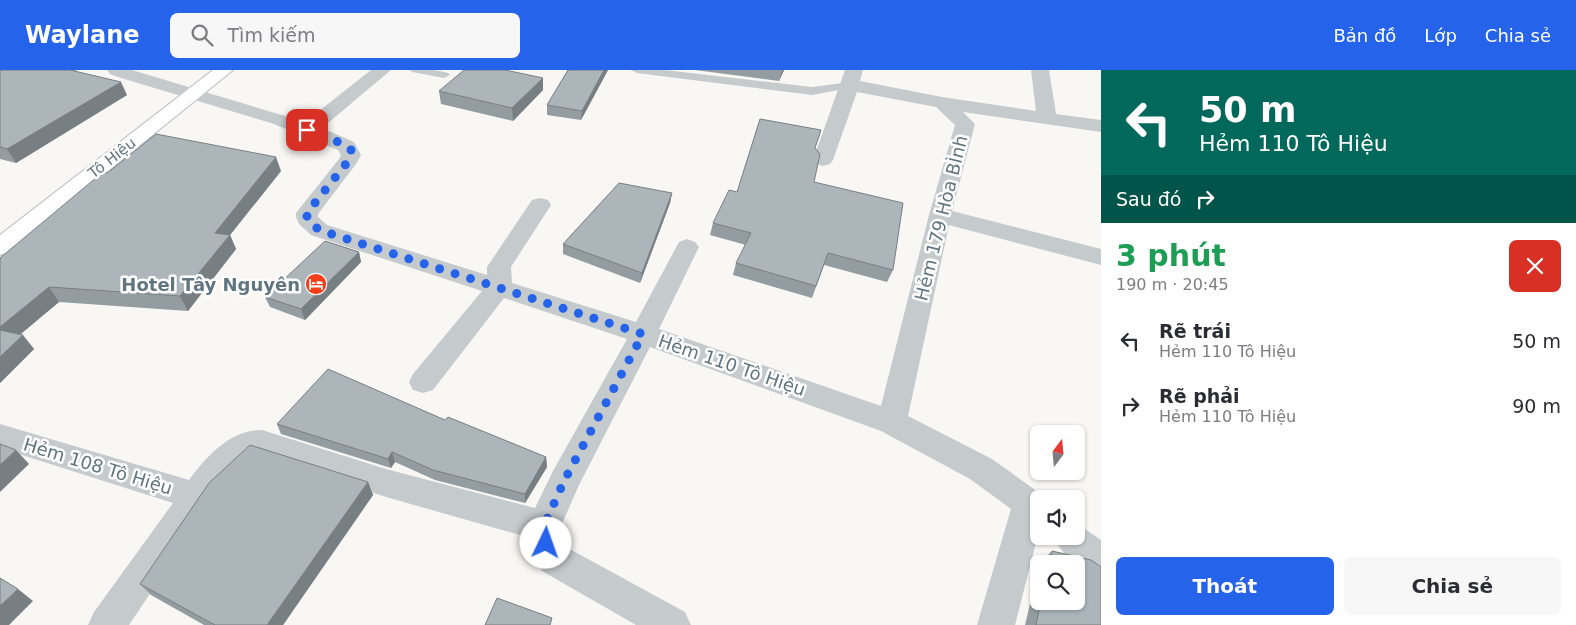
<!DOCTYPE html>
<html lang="vi">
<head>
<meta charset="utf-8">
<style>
  :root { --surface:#fff; --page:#f7f7f7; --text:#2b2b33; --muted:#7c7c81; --accent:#2563eb }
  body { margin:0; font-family:"DejaVu Sans",sans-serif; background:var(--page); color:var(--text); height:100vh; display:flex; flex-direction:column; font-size:19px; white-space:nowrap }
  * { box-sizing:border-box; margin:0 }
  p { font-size:16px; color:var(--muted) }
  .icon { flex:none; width:28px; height:28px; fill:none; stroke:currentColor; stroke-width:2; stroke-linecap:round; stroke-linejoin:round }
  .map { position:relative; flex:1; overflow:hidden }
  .drawer { display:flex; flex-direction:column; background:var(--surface); width:475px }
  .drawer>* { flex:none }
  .banner { background:#00695c; color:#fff; overflow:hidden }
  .needle { width:32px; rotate:16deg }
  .tools { position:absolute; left:1030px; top:355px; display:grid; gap:10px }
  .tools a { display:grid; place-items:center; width:55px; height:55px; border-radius:8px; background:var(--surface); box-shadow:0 1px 4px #0004; font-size:25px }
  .pin { position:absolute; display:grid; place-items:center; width:42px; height:42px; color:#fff; margin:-21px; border-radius:10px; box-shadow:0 2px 8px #0006 }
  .me { position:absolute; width:55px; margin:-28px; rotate:3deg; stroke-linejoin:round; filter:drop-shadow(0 0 4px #0008) }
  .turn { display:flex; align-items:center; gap:18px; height:105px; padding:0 15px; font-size:22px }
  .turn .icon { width:65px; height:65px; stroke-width:2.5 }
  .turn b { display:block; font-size:35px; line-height:42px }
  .then { display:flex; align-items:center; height:48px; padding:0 15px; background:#0003; gap:10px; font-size:19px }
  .round { display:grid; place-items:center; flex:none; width:52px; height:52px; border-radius:8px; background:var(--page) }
  .headline { display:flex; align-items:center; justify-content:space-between; height:85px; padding:0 15px }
  h1 { font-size:30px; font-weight:700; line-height:38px; color:#1e9e55 }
  .primary-button { display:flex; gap:10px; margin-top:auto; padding:10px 15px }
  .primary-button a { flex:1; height:58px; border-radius:8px; background:var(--accent); color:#fff; font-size:20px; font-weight:700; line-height:58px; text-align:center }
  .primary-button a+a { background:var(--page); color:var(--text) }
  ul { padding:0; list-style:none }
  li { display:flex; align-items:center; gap:15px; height:65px; padding:0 15px }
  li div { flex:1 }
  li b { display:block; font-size:19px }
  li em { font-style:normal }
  header { display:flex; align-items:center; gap:30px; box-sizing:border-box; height:70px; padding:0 25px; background:var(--accent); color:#fff }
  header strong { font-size:24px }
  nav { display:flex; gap:28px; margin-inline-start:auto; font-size:18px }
  .search { width:350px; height:45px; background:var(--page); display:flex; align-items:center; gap:12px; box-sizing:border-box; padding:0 18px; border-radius:8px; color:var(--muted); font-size:19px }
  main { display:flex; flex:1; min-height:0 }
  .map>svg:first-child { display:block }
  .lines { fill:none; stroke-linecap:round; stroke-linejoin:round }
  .secondary-casing { stroke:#b7bdc1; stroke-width:2 }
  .lane { fill:#c5cacd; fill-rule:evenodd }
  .street { fill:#c5cacd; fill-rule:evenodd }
  .secondary { fill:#fff; fill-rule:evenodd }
  .wall { fill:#939ca0 }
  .shaded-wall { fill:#787f82 }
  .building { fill:#abb5ba; stroke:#787f82 }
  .route { stroke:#2563eb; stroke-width:9; stroke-dasharray:0 16.2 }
  .labels { text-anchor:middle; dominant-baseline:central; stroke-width:5; stroke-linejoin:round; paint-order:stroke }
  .far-street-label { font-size:15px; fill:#607582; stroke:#fff }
  .street-label { font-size:18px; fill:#607582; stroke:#fff }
  .poi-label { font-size:18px; font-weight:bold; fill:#607582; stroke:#fff; text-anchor:end }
</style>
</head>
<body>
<header>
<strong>Waylane</strong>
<div class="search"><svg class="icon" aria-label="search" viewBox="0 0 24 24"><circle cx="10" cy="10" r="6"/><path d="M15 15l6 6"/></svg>Tìm kiếm</div>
<nav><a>Bản đồ</a><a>Lớp</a><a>Chia sẻ</a></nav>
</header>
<main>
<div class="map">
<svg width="1101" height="555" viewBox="0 0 1101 555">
  <rect width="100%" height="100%" fill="#f8f7f4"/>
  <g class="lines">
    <g class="secondary-casing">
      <polygon id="secondary" points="213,0 233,0 8,182 0,185 0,165"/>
    </g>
    <g class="lane">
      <polygon points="410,0 435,0 448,3 450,5 444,8 412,2"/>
      <polygon points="631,0 665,0 812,17 850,12 856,15 850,18 812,25 637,3"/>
    </g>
    <g class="street">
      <path d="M107,0H132L305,52L371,0H391L322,58L354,72L361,85L356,94L318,144V147L327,155L487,205V197L532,130L540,128L548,130L551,135L511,197L512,213L636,252L679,172L687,169L695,172L699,177L659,259L881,336L929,145L955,55L936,37L857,22L833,90L830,94L823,96L816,94L813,90L845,0H863L860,11L942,27L1036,41L1031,0H1049L1056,44L1101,50V62L963,42L975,54L952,141L1101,179V195L949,155L908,346L992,389L1048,429H1039V461L1015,555H977L1011,439L970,409L881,361L650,277L579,415L561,456L562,470L566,477L685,542L691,555H636L542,501L528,473L527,467L386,427L262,386H255L226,410L129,555H88L94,542L173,433L0,378V354L189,410C207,386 230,360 262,360L386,399L535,438L553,401L627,269L504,228L433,320L423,323L413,320L409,312L413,304L482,221L311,165C304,158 295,153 296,143L339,89L341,85L338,80L271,53L121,8L110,4Z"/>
      <path d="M1076,453L1101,470V507C1082,500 1061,485 1053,466H1076Z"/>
    </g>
    <use href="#secondary" class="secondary"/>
  </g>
  <g class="wall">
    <polygon points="0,0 77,0 75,1 127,25 16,93 0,89"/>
    <polygon points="568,0 608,0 581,50 547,45 547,35"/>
    <polygon points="695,0 784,0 779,11"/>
    <polygon points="543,8 543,20 513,51 441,34 439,21"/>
    <polygon points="815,78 814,112 893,200 887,212 824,195 812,228 733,205 736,193 746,175 710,165 713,153 737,122"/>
    <polygon points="281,101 230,165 236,179 188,241 59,232 20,264 34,279 0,313 0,188 107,103"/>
    <polygon points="672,123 670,133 640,213 563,184 563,174"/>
    <polygon points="359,182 361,192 305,250 270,237 265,227"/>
    <polygon points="445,350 546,387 547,397 525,433 435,410 395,392 391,398 281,364 277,354"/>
    <polygon points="368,412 373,425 283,555 204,555 151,525 140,514"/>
    <polygon points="1052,481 1049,494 1039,494"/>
    <polygon points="1039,496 1039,531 1076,531 1101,555 1025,555"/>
  </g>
  <g class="shaded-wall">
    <polygon points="604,0 608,0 581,50 582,41"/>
    <polygon points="782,0 784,0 779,11"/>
    <polygon points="543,8 543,20 513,51 512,38"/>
    <polygon points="121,12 127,25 16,93 7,79"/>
    <polygon points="276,87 281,101 230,165 236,179 188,241 180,226 215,163"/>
    <polygon points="672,123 670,133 640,213 642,203"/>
    <polygon points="359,182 361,192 305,250 301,239"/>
    <polygon points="49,217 59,232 9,274 0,262 0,257"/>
    <polygon points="23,265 34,279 0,313 0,287"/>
    <polygon points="16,380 29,394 0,422 0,395"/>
    <polygon points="392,382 395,392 391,398 388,389"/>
    <polygon points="546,387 547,397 525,433 525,424"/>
    <polygon points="368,412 373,425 283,555 267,555"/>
    <polygon points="18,519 33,531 9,555 0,555 0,536"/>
  </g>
  <g class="building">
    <polygon points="0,0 70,0 121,12 7,79 0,77"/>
    <polygon points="464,0 505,0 543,8 512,38 439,21"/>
    <polygon points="568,0 604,0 582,41 547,35"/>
    <polygon points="760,49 821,60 815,78 820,84 814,112 903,133 893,200 828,183 816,216 736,193 751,163 713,153 729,120 737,122"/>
    <polygon points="156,64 276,87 215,163 230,165 180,226 49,217 0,257 0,188 103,102 107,103"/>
    <polygon points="619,113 672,123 642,203 563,174"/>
    <polygon points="325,171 359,182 301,239 265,227"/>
    <polygon points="0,260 23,265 0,287"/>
    <polygon points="328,299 445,350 448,347 546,387 525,424 433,400 392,382 388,389 277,354"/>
    <polygon points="0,374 16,380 0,395"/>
    <polygon points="250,375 368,412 267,555 215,555 140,514 209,413"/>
    <polygon points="1052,481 1091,490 1101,497 1101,555 1036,555 1041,531 1076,531 1076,494 1049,494"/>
    <polygon points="0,508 18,519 0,536"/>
    <polygon points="497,528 552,548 550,555 485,555"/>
  </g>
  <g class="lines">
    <polyline class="route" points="307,60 341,73 351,80 349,90 307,143 307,149 319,160 643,264 564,411 544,456 546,473"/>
  </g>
  <defs>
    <g id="hotel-disc" transform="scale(1.125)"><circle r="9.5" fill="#f33e19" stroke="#fff"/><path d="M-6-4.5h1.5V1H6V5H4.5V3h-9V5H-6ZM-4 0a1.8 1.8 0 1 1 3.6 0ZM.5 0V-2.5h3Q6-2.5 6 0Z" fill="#fff"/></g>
  </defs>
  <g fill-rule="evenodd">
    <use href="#hotel-disc" x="316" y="214"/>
  </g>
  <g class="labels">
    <g class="far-street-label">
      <text transform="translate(112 88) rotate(-38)">Tô Hiệu</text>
    </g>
    <g class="street-label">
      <text transform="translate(941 148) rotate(-76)">Hẻm 179 Hòa BÌnh</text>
      <text transform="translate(732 295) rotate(19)">Hẻm 110 Tô Hiệu</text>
      <text transform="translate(98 396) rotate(17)">Hẻm 108 Tô Hiệu</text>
    </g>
    <g class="poi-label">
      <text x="300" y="214">Hotel Tây Nguyên</text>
    </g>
  </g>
</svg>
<div class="tools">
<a><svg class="needle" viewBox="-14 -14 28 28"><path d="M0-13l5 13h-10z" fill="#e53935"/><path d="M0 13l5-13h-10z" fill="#7c7c81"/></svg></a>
<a><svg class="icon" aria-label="sound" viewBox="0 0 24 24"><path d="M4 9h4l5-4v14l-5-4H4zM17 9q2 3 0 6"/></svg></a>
<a><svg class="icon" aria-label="search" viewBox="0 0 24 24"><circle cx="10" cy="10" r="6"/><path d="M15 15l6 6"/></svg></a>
</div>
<div class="pin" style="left:307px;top:60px;background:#d93025"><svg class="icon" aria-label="arrive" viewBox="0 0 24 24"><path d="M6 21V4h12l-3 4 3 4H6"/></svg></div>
<svg class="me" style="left:546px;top:473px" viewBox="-20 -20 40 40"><circle r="19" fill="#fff"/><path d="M0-13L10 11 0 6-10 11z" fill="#2563eb"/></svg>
</div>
<section class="drawer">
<div class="banner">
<div class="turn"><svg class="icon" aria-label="left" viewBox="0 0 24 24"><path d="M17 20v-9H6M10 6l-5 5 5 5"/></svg><div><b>50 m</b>Hẻm 110 Tô Hiệu</div></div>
<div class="then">Sau đó<svg class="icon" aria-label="right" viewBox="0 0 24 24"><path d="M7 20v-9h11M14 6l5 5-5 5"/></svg></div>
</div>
<div class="headline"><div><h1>3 phút</h1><p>190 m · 20:45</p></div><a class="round" style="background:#d93025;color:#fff"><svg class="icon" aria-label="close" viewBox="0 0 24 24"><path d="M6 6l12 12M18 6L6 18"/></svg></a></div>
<ul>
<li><svg class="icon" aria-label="left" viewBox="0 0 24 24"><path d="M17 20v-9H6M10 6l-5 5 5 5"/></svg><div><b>Rẽ trái</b><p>Hẻm 110 Tô Hiệu</p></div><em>50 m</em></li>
<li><svg class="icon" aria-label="right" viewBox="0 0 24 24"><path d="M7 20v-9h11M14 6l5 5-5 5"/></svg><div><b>Rẽ phải</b><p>Hẻm 110 Tô Hiệu</p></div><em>90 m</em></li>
</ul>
<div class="primary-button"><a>Thoát</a><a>Chia sẻ</a></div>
</section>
</main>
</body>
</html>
